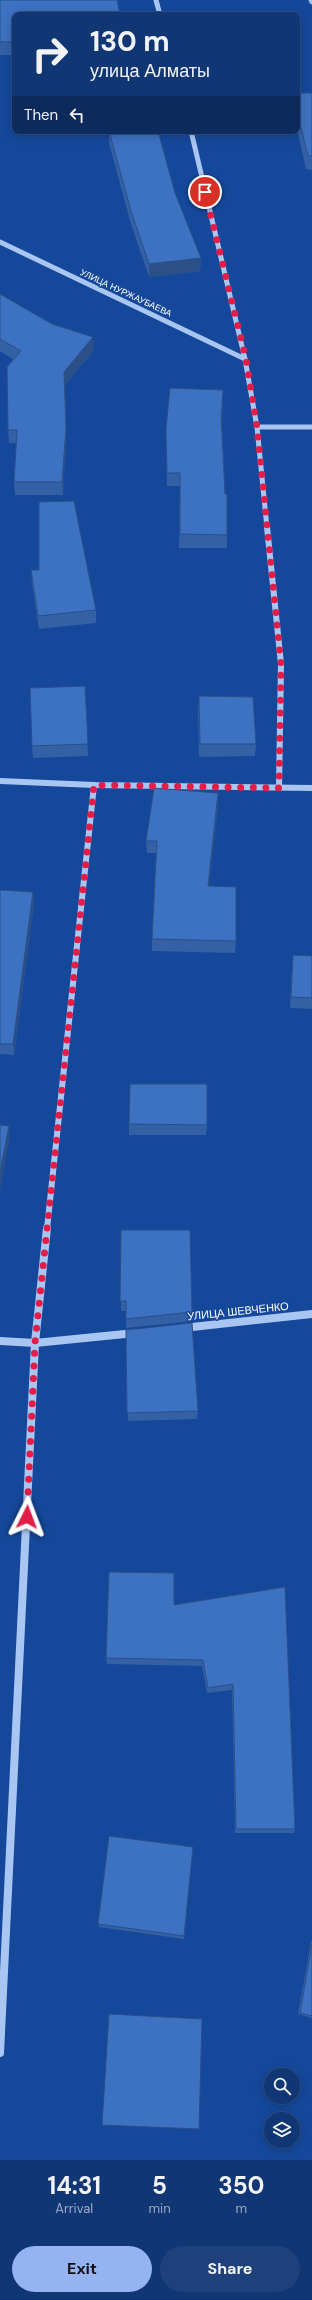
<!DOCTYPE html>
<html lang="en">
<head>
<meta charset="utf-8">
<style>
  :root { --surface:#103674; --page:#1e417c; --text:#f1f3f6; --muted:#9cabc5; --line:#305086; --accent:#95b2f1 }
  body { margin:0; font-family:"DM Sans",sans-serif; background:var(--page); color:var(--text); height:100vh; display:flex; flex-direction:column; font-size:15px; white-space:nowrap }
  * { box-sizing:border-box; margin:0 }
  p { font-size:13px; color:var(--muted) }
  .icon { flex:none; width:22px; height:22px; fill:none; stroke:currentColor; stroke-width:2; stroke-linecap:round; stroke-linejoin:round }
  .map { position:relative; height:2160px; overflow:hidden }
  .sheet { display:flex; flex-direction:column; background:var(--surface); flex:1 }
  .sheet>* { flex:none }
  .guide { position:absolute; left:12px; top:12px; width:288px; height:122px; border-radius:8px; box-shadow:0 2px 10px #0003,0 0 0 1px var(--line); background:#103674; color:var(--text); overflow:hidden }
  .fabs { position:absolute; left:264px; top:2068px; display:grid; gap:8px }
  .fabs a { display:grid; place-items:center; width:36px; height:36px; border-radius:50%; background:var(--surface); box-shadow:0 2px 10px #0003,0 0 0 1px var(--line); font-size:20px }
  .pin { position:absolute; display:grid; place-items:center; width:34px; height:34px; color:#fff; margin:-17px; border:2px solid #fff; border-radius:50%; box-shadow:0 1px 4px #0007 }
  .me { position:absolute; width:44px; margin:-22px; rotate:3deg; stroke-linejoin:round; filter:drop-shadow(0 0 3px #0008) }
  .turn { display:flex; align-items:center; gap:14px; height:84px; padding:0 12px; font-size:18px }
  .turn .icon { width:52px; height:52px; stroke-width:2.5 }
  .turn b { display:block; font-size:28px; line-height:34px }
  .then { display:flex; align-items:center; height:38px; padding:0 12px; background:#0003; gap:8px; font-size:15px }
  .eta { display:flex; justify-content:space-evenly; align-items:center; height:68px; text-align:center }
  .eta b { font-size:24px; font-weight:700; line-height:28px }
  .cta { display:flex; gap:8px; margin-top:auto; padding:8px 12px }
  .cta a { flex:1; height:46px; border-radius:24px; background:var(--accent); color:#111; font-size:16px; font-weight:700; line-height:46px; text-align:center }
  .cta a+a { background:var(--page); color:var(--text) }
  .map>svg:first-child { display:block }
  .lines { fill:none; stroke-linecap:round; stroke-linejoin:round }
  .minor-far2 { stroke:#a9c6f3; stroke-width:5 }
  .minor-far1 { stroke:#a9c6f3; stroke-width:6 }
  .minor { stroke:#a9c6f3; stroke-width:8 }
  .wall { fill:#3461a6 }
  .shaded-wall { fill:#2b4f87 }
  .building { fill:#3d71c1; stroke:#2b4f87 }
  .route { stroke:#e11d48; stroke-width:7; stroke-dasharray:0 12.6 }
  .labels { text-anchor:middle; dominant-baseline:central; stroke-width:3; stroke-linejoin:round; paint-order:stroke }
  .far-street-label { font-size:9px; fill:#fff; stroke:#15489a }
  .street-label { font-size:11px; fill:#fff; stroke:#15489a }
</style>
</head>
<body>
<div class="map">
<svg width="312" height="2160" viewBox="0 0 312 2160">
  <rect width="100%" height="100%" fill="#15489a"/>
  <g class="lines">
    <g class="minor-far2">
      <polyline points="156,0 160,15"/>
      <polyline points="311,0 312,2"/>
      <polyline points="191,131 245,359 257,427 267,528"/>
      <polyline points="0,242 245,359"/>
      <polyline points="257,427 312,427"/>
    </g>
    <g class="minor-far1">
      <polyline points="267,527 281,664 279,788"/>
      <polyline points="0,781 94,785 312,788"/>
      <polyline points="47,1229 94,785"/>
    </g>
    <g class="minor">
      <polyline points="183,1328 312,1314"/>
      <polyline points="0,1341 35,1343 135,1333"/>
      <polyline points="0,2053 35,1343 47,1228"/>
    </g>
  </g>
  <g class="wall">
    <polygon points="0,0 15,15 15,55 0,55"/>
    <polygon points="297,93 312,93 312,170 306,169 297,129"/>
    <polygon points="109,131 175,193 201,258 200,271 149,277 131,224 109,143"/>
    <polygon points="0,294 94,350 65,385 66,442 63,495 15,495 14,482 17,443 9,443 8,430 14,360 0,351"/>
    <polygon points="223,404 222,421 225,494 227,535 227,548 179,548 180,486 167,486 166,428"/>
    <polygon points="31,570 39,570 96,610 96,623 39,629 32,584"/>
    <polygon points="85,686 88,756 33,758 32,746"/>
    <polygon points="199,696 256,744 255,756 199,757 198,709"/>
    <polygon points="218,793 218,805 209,886 236,941 235,953 152,951 152,939 156,853 147,853 146,841"/>
    <polygon points="0,890 33,892 34,904 14,1055 0,1054"/>
    <polygon points="293,955 312,956 312,1009 290,1008 292,966"/>
    <polygon points="129,1124 207,1125 206,1135 129,1135"/>
    <polygon points="121,1230 192,1312 192,1321 126,1328 126,1311 121,1311"/>
    <polygon points="126,1330 198,1411 197,1419 128,1421"/>
    <polygon points="285,1587 295,1829 294,1833 235,1833 232,1690 207,1693 202,1666 107,1664 106,1658 174,1605"/>
    <polygon points="193,1847 184,1939 99,1927 98,1924"/>
    <polygon points="312,1940 312,2018 298,2014 311,1942"/>
  </g>
  <g class="shaded-wall">
    <polygon points="201,258 200,271 149,277 149,264"/>
    <polygon points="93,337 94,350 65,385 66,442 63,495 62,482 64,372"/>
    <polygon points="218,793 218,805 208,898 208,886"/>
    <polygon points="33,892 34,904 14,1055 13,1044"/>
    <polygon points="9,1126 10,1136 0,1191 0,1172"/>
  </g>
  <g class="building">
    <polygon points="0,0 117,0 120,15 15,15 15,42 0,42"/>
    <polygon points="297,93 312,93 312,156 308,156 297,111"/>
    <polygon points="109,131 158,131 175,193 201,258 149,264 131,211"/>
    <polygon points="0,294 52,324 93,337 64,372 66,428 62,482 14,482 17,430 8,430 7,367 21,351 0,339"/>
    <polygon points="170,388 223,390 221,417 225,494 227,494 227,535 180,534 180,473 167,473 166,428"/>
    <polygon points="74,501 96,610 38,616 31,570 39,570 39,502"/>
    <polygon points="85,686 88,744 32,746 30,688"/>
    <polygon points="199,696 253,697 256,744 200,744"/>
    <polygon points="154,788 218,793 208,886 236,887 236,941 152,939 157,841 146,841"/>
    <polygon points="0,890 33,892 13,1044 0,1044"/>
    <polygon points="293,955 312,956 312,998 291,997"/>
    <polygon points="130,1084 207,1084 207,1125 129,1124"/>
    <polygon points="0,1125 9,1126 0,1172"/>
    <polygon points="121,1230 190,1230 192,1312 126,1319 126,1301 120,1301"/>
    <polygon points="192,1323 198,1411 127,1413 126,1330"/>
    <polygon points="109,1572 174,1573 174,1605 285,1587 295,1829 236,1829 233,1684 208,1688 203,1660 106,1658"/>
    <polygon points="109,1836 193,1847 184,1936 98,1924"/>
    <polygon points="312,1944 312,2016 300,2013"/>
    <polygon points="109,2014 202,2019 199,2129 102,2125"/>
  </g>
  <g class="lines">
    <polyline class="route" points="27,1517 35,1343 94,785 279,788 281,664 257,427 246,359 205,192"/>
  </g>
  <g class="labels">
    <g class="far-street-label">
      <text transform="translate(126 293) rotate(25)">УЛИЦА НУРЖАУБАЕВА</text>
    </g>
    <g class="street-label">
      <text transform="translate(238 1311) rotate(-6)">УЛИЦА ШЕВЧЕНКО</text>
    </g>
  </g>
</svg>
<div class="fabs">
<a><svg class="icon" aria-label="search" viewBox="0 0 24 24"><circle cx="10" cy="10" r="6"/><path d="M15 15l6 6"/></svg></a>
<a><svg class="icon" aria-label="layers" viewBox="0 0 24 24"><path d="M12 4l9 5-9 5-9-5zM3 14l9 5 9-5"/></svg></a>
</div>
<div class="pin" style="left:205px;top:192px;background:#d93025"><svg class="icon" aria-label="arrive" viewBox="0 0 24 24"><path d="M6 21V4h12l-3 4 3 4H6"/></svg></div>
<svg class="me" style="left:27px;top:1517px" viewBox="-20 -20 40 40"><path d="M0-17L14 15 0 8-14 15z" fill="#e11d48" stroke="#fff" stroke-width="4"/></svg>
<div class="guide">
<div class="turn"><svg class="icon" aria-label="right" viewBox="0 0 24 24"><path d="M7 20v-9h11M14 6l5 5-5 5"/></svg><div><b>130 m</b>улица Алматы</div></div>
<div class="then">Then<svg class="icon" aria-label="left" viewBox="0 0 24 24"><path d="M17 20v-9H6M10 6l-5 5 5 5"/></svg></div>
</div>
</div>
<section class="sheet">
<div class="eta">
<div><b>14:31</b><p>Arrival</p></div>
<div><b>5</b><p>min</p></div>
<div><b>350</b><p>m</p></div>
</div>
<div class="cta"><a>Exit</a><a>Share</a></div>
</section>
</body>
</html>
